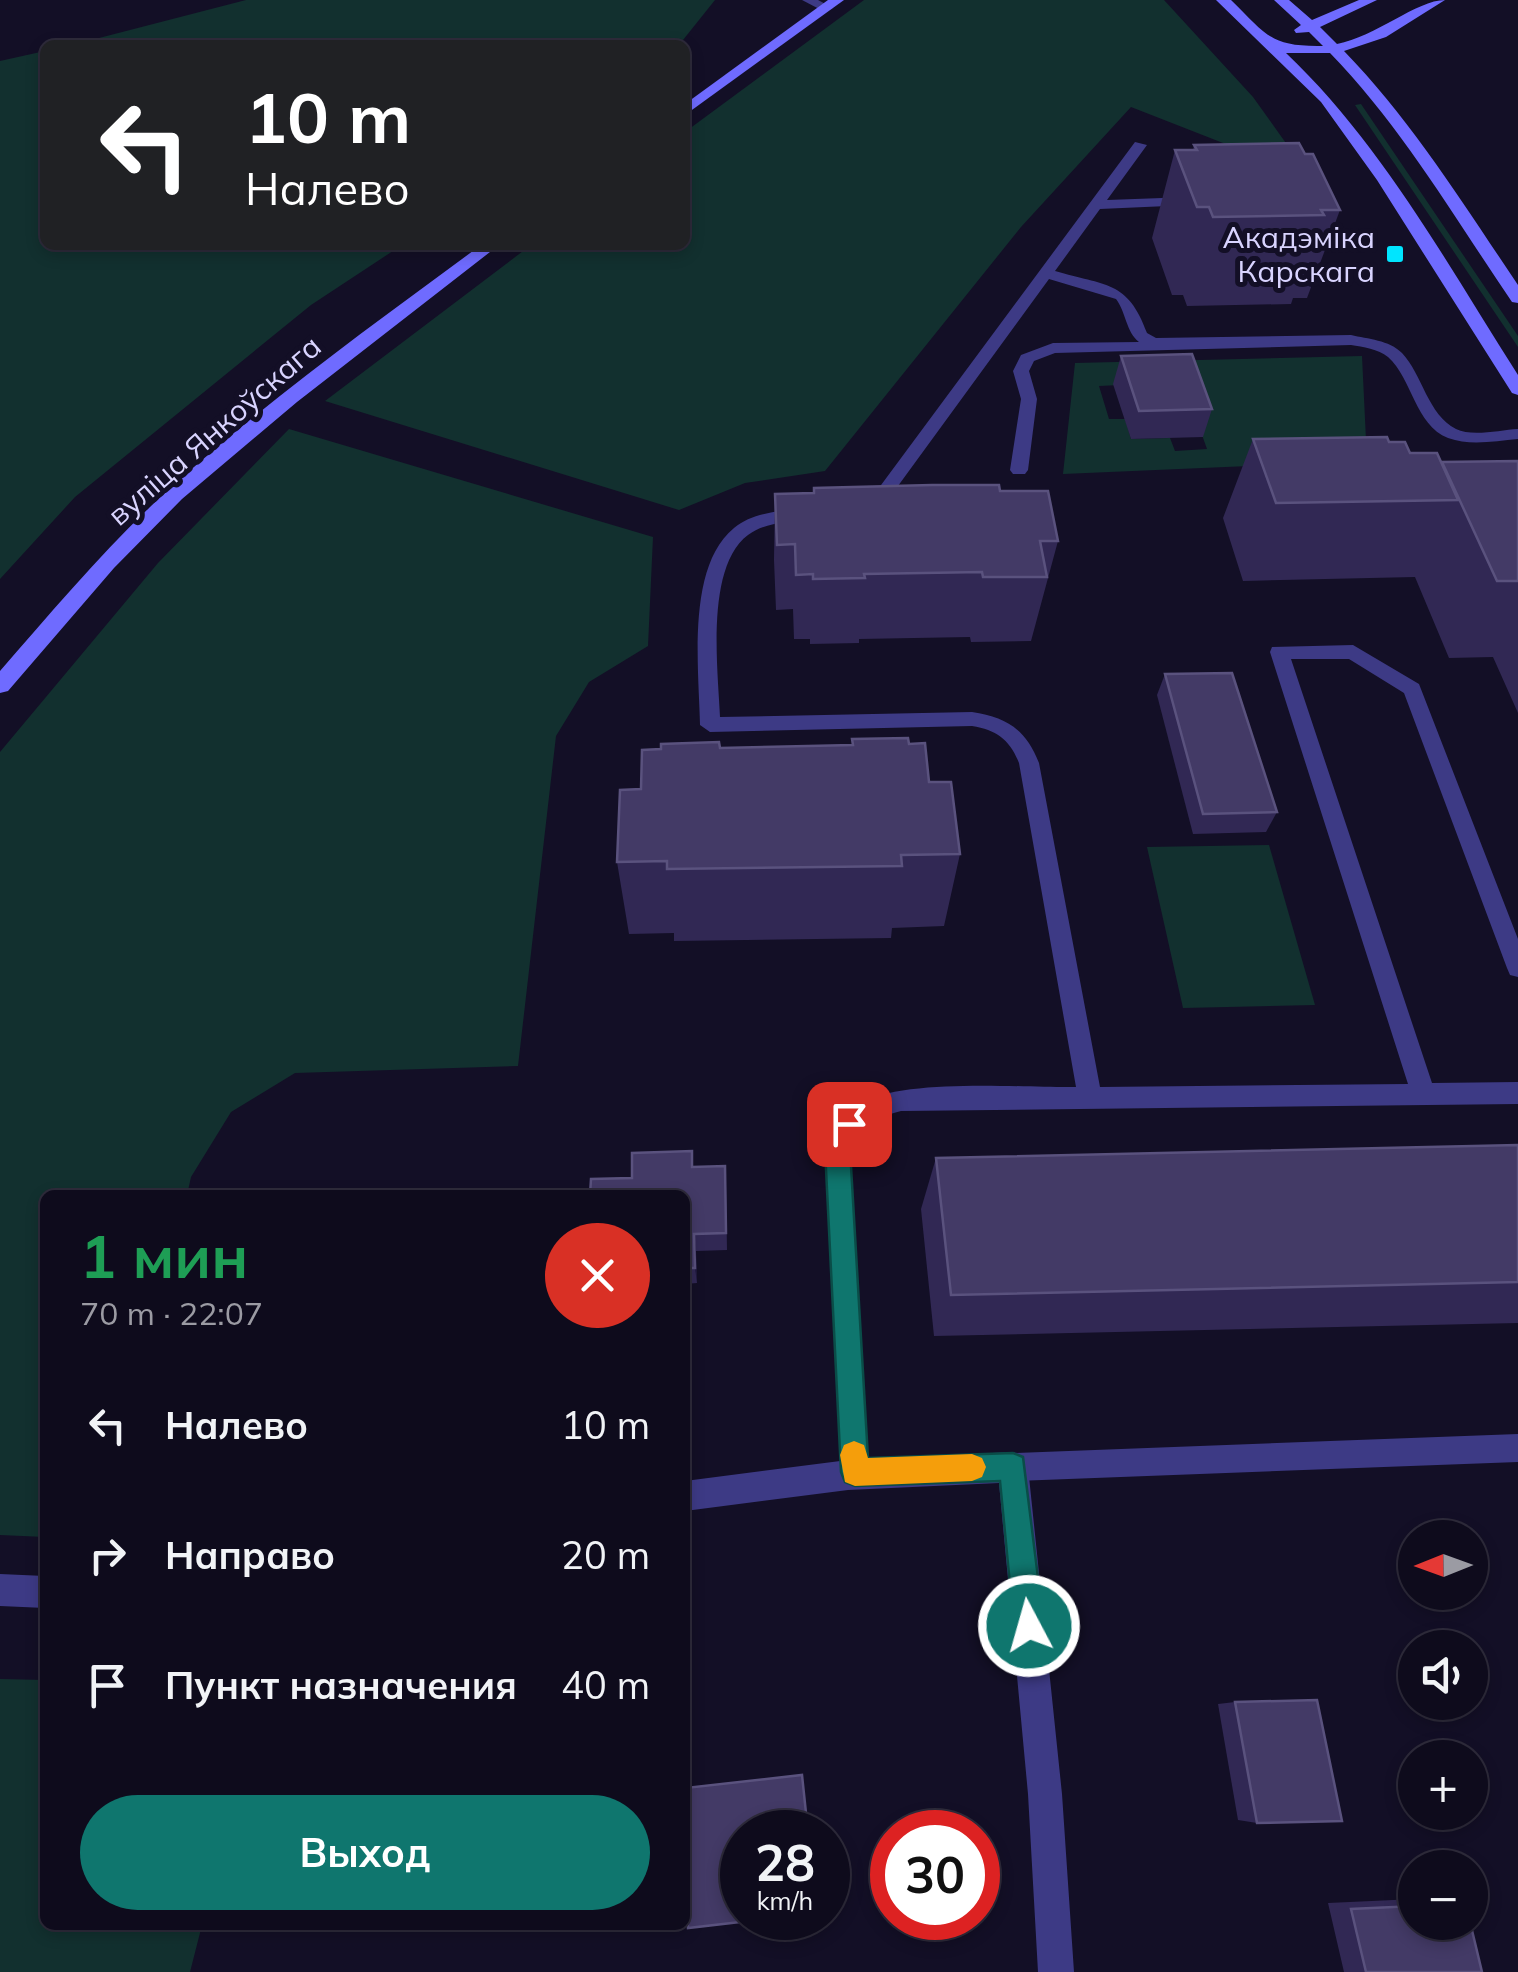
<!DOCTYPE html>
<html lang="ru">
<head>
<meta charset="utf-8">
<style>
  :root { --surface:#0e0b1c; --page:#1c1929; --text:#f1f3f6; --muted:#9b9ba3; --line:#2e2b3b; --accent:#0f766e }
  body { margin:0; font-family:Mulish,sans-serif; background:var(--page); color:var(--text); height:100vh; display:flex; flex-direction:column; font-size:38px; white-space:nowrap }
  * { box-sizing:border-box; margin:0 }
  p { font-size:32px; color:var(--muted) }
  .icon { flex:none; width:55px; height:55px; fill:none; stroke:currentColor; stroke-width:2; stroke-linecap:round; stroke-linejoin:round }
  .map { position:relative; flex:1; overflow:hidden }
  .side { position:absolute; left:40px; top:1190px; width:650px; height:740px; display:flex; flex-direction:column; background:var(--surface); border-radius:15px; box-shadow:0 5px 15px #0003,0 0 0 2px var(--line) }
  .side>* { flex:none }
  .guide { position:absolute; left:40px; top:40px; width:650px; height:210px; border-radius:15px; box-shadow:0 5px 15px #0003,0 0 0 2px var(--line); background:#202124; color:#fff; overflow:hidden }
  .needle { width:65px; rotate:269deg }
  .buttons { position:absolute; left:1398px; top:1520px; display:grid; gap:20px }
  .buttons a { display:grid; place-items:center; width:90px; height:90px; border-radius:50%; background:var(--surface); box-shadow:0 5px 15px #0003,0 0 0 2px var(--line); font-size:50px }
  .speed { position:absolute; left:720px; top:1810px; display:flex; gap:20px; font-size:50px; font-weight:700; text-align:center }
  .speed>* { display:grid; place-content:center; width:130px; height:130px; border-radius:50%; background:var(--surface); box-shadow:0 5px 15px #0003,0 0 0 2px var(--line); line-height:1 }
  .speed small { font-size:25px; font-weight:400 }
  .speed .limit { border:15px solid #d22; background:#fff; color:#111 }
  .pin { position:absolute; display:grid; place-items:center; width:85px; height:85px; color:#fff; margin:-42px; border-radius:20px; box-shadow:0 5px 15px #0006 }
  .me { position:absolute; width:110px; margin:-55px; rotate:354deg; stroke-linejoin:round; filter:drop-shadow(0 0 8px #0008) }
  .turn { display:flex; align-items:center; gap:35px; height:210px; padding:0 40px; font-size:45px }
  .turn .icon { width:130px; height:130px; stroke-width:2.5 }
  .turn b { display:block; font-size:70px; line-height:85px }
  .round { display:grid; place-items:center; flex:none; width:105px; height:105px; border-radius:52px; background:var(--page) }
  .overview { display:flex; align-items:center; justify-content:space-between; height:170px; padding:0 40px }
  h1 { font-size:60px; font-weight:700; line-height:75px; color:#1e9e55 }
  .action { display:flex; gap:20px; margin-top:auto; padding:20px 40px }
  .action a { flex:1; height:115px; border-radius:60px; background:var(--accent); color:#fff; font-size:40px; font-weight:700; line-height:115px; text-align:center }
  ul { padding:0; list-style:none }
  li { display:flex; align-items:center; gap:30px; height:130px; padding:0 40px }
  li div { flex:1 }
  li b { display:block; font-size:38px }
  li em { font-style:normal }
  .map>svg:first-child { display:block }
  .green { fill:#12302f; fill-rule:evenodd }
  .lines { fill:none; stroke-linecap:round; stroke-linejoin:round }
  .lane { fill:#3d3a85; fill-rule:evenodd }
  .street { fill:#3d3a85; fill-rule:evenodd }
  .secondary { fill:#6f6bff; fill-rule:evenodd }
  .wall { fill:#312854 }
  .shaded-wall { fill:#1d163a }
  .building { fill:#433a66; stroke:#5a527e; stroke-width:2.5 }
  .route { fill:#0f766e; stroke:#0a4d48; stroke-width:2.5 }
  .slow { fill:#f59e0b }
  .poi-dot { fill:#00e5ff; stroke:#130f26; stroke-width:4 }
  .labels { text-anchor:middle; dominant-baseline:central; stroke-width:10; stroke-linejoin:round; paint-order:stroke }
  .far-poi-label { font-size:30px; fill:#d9d4ff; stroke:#130f26; text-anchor:end }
  .far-street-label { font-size:30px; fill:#d9d4ff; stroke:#130f26 }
</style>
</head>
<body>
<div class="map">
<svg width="1518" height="1972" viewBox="0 0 1518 1972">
  <rect width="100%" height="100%" fill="#130f26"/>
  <g class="green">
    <polygon points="246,0 715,0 679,45 72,45"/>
    <polygon points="864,0 1164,0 1253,97 1293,153 1286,161 1223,143 1131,107 1021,227 825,471 745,483 679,510 325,401 531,245 685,245 685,132"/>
    <polygon points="45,51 45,245 402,245 311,305 75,497 0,579 0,61"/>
    <polygon points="1361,104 1518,336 1518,347 1355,105"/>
    <path d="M1362,356L1367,461L1063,474L1075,363ZM1183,382L1207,449L1175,451L1170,438L1131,439L1125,419H1109L1099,386Z"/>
    <polygon points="289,429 653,537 648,646 589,682 556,736 518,1066 295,1073 231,1112 191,1177 187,1195 45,1195 45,1537 0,1535 0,752 158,563"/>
    <polygon points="1269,845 1315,1005 1183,1008 1147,847"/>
    <polygon points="0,1679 45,1680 45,1925 202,1925 190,1972 0,1972"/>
  </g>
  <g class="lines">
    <g class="lane">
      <polygon points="802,0 818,0 833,8 823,11"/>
      <path d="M1135,142L1147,145L1107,200L1190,197L1197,201L1190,205L1100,209L1055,271C1105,286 1128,280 1147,333L1156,338L1351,335C1368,339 1389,340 1402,353C1422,374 1428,415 1456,429C1472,437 1500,430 1518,429V439C1495,441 1470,446 1448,438C1415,425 1412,378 1388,357C1378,349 1363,347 1351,345L1055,353L1034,361L1029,371L1037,399L1028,470L1025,474H1013L1010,470L1021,399L1013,371L1021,355L1053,343L1139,342C1126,332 1126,312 1116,299L1049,279L879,512H867V504Z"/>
      <path d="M802,508L808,510V518C788,523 765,522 748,535C705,567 718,670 720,717L972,712C1007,717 1026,730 1039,763L1100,1087L1408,1084L1270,652L1272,647L1353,645L1419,684L1518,939V977L1510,975L1507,968L1404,693L1349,659H1291L1432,1083L1518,1082V1104L901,1111C876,1117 862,1128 849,1150L869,1472L865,1482L855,1486L845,1482L841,1472L825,1149C832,1132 842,1115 857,1105C901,1077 1022,1088 1076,1087L1019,763C1010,740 997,730 972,726L710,732L700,725C699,670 686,567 734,528C752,513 780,511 802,508Z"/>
      <polygon points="1518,1434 1518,1462 1013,1481 1003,1477 999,1467 1003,1457 1013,1453"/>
    </g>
    <g class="street">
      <polygon points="1013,1452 1024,1456 1028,1467 1062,1794 1074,1972 1038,1972 1028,1794 999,1483 848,1490 685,1511 685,1481 848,1460"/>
      <polygon points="0,1574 45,1576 45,1608 0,1606"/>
    </g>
    <g class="secondary">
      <polygon points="828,0 844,0 685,115 685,104"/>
      <path d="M1216,0H1231C1267,35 1270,47 1323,46L1309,32L1296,33L1294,30L1301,25L1274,0H1289L1312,20L1359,0H1377L1320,27L1337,44C1375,37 1417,0 1445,0L1386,37L1344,51C1412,121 1464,205 1518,285V303L1512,302C1454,217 1402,127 1330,53H1286C1382,144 1447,264 1518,375V395L1512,393L1377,180L1321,102Z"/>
      <path d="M481,245H499L297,402L182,499L114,568L8,691L0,693V671C54,609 107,546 167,491C265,402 374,324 481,245Z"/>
    </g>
  </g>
  <g class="wall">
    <polygon points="1194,145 1305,154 1340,210 1307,298 1293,298 1291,304 1187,306 1183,295 1172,295 1152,238 1175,150 1193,150"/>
    <polygon points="1121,356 1212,409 1203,437 1131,439 1113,384"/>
    <polygon points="1253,439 1389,442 1410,453 1442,463 1518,461 1518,713 1493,657 1449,658 1415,577 1243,581 1223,518"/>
    <polygon points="1000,491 1058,541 1031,641 971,642 970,637 859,639 859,643 810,644 810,639 794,639 793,609 776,610 774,560 775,494"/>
    <polygon points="1165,674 1277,812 1266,832 1193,834 1157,695"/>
    <polygon points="852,739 909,744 929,782 960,854 944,926 892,928 891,938 674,941 674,933 629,934 617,862 641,789 720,748 852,745"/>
    <polygon points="1518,1145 1518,1323 934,1336 921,1209 936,1158"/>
    <polygon points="692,1151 693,1167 726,1184 727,1250 696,1251 697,1283 685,1284 685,1195 632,1178"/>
    <polygon points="1235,1702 1257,1823 1238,1820 1218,1704"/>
    <polygon points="1415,1899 1415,1922 1482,1972 1344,1972 1328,1903"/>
  </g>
  <polygon class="shaded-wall" points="694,1234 696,1251 697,1283 695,1268"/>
  <g class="building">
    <polygon points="1299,143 1305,154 1313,154 1340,210 1321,210 1324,215 1213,217 1209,207 1197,207 1175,150 1197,150 1194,145"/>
    <polygon points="1192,354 1212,409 1139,411 1121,356"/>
    <polygon points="1387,437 1389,442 1405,442 1410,453 1437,453 1458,500 1276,503 1253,439"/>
    <polygon points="1518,461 1518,581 1497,581 1442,462"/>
    <polygon points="932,485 999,485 1000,491 1048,491 1058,541 1040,541 1047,577 983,577 982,572 864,574 865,578 813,579 813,574 796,575 795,544 777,545 775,494 814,493 814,488"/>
    <polygon points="1232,673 1277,812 1203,814 1165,674"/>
    <polygon points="908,738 909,744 925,743 929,782 951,782 960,854 901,855 902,866 667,869 667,861 617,862 620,790 641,789 642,750 661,749 661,744 719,742 720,748 853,745 852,739"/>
    <polygon points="1518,1145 1518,1282 951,1295 936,1158"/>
    <polygon points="692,1151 692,1167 725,1166 726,1233 694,1234 695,1268 685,1268 685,1195 590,1195 591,1179 632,1178 632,1153"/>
    <polygon points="1317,1700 1342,1821 1257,1823 1235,1702"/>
    <polygon points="802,1775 808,1832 742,1832 742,1918 774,1918 688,1928 685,1890 685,1788"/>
    <polygon points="1415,1906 1415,1922 1470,1922 1482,1972 1366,1972 1351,1909"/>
  </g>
  <polygon class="route" points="849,1113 858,1116 861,1124 850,1149 868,1458 1013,1453 1023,1457 1044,1626 1039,1636 1029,1641 1019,1636 1014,1626 1000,1481 855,1486 845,1482 841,1472 825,1149 841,1116"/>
  <polygon class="slow" points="854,1441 864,1445 868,1458 972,1454 982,1458 986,1467 982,1477 972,1481 855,1486 845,1482 840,1455 844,1445"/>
  <rect class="poi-dot" x="1385" y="244" width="20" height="20" rx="5"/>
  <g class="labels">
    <g class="far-poi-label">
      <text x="1375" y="237">Акадэміка<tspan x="1375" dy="34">Карскага</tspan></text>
    </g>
    <g class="far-street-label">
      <text transform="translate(214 430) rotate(-41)">вуліца Янкоўскага</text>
    </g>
  </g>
</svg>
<div class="buttons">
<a><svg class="needle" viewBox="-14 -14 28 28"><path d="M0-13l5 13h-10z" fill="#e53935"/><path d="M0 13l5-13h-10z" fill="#9b9ba3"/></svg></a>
<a><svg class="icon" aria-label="sound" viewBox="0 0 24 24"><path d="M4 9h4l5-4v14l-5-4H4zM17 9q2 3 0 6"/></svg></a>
<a>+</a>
<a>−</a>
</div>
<div class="speed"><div>28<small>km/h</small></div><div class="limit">30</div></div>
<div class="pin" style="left:849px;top:1124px;background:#d93025"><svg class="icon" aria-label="arrive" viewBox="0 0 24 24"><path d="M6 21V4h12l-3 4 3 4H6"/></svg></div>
<svg class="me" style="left:1029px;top:1626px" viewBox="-20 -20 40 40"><circle r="17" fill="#0f766e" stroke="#fff" stroke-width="3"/><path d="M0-11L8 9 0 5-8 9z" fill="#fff"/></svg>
<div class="guide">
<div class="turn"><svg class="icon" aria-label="left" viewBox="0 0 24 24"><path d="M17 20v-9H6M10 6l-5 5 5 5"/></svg><div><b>10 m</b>Налево</div></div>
</div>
<section class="side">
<div class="overview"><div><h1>1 мин</h1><p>70 m · 22:07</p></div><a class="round" style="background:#d93025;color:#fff"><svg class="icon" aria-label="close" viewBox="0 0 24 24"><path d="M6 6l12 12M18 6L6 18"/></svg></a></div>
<ul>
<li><svg class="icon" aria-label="left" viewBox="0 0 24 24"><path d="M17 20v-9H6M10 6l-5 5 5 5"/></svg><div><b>Налево</b></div><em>10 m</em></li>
<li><svg class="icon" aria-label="right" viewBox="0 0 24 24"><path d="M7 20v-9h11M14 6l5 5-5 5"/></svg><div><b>Направо</b></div><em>20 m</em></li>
<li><svg class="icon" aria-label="arrive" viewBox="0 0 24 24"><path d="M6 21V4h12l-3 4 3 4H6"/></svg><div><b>Пункт назначения</b></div><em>40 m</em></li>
</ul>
<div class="action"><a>Выход</a></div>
</section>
</div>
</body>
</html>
